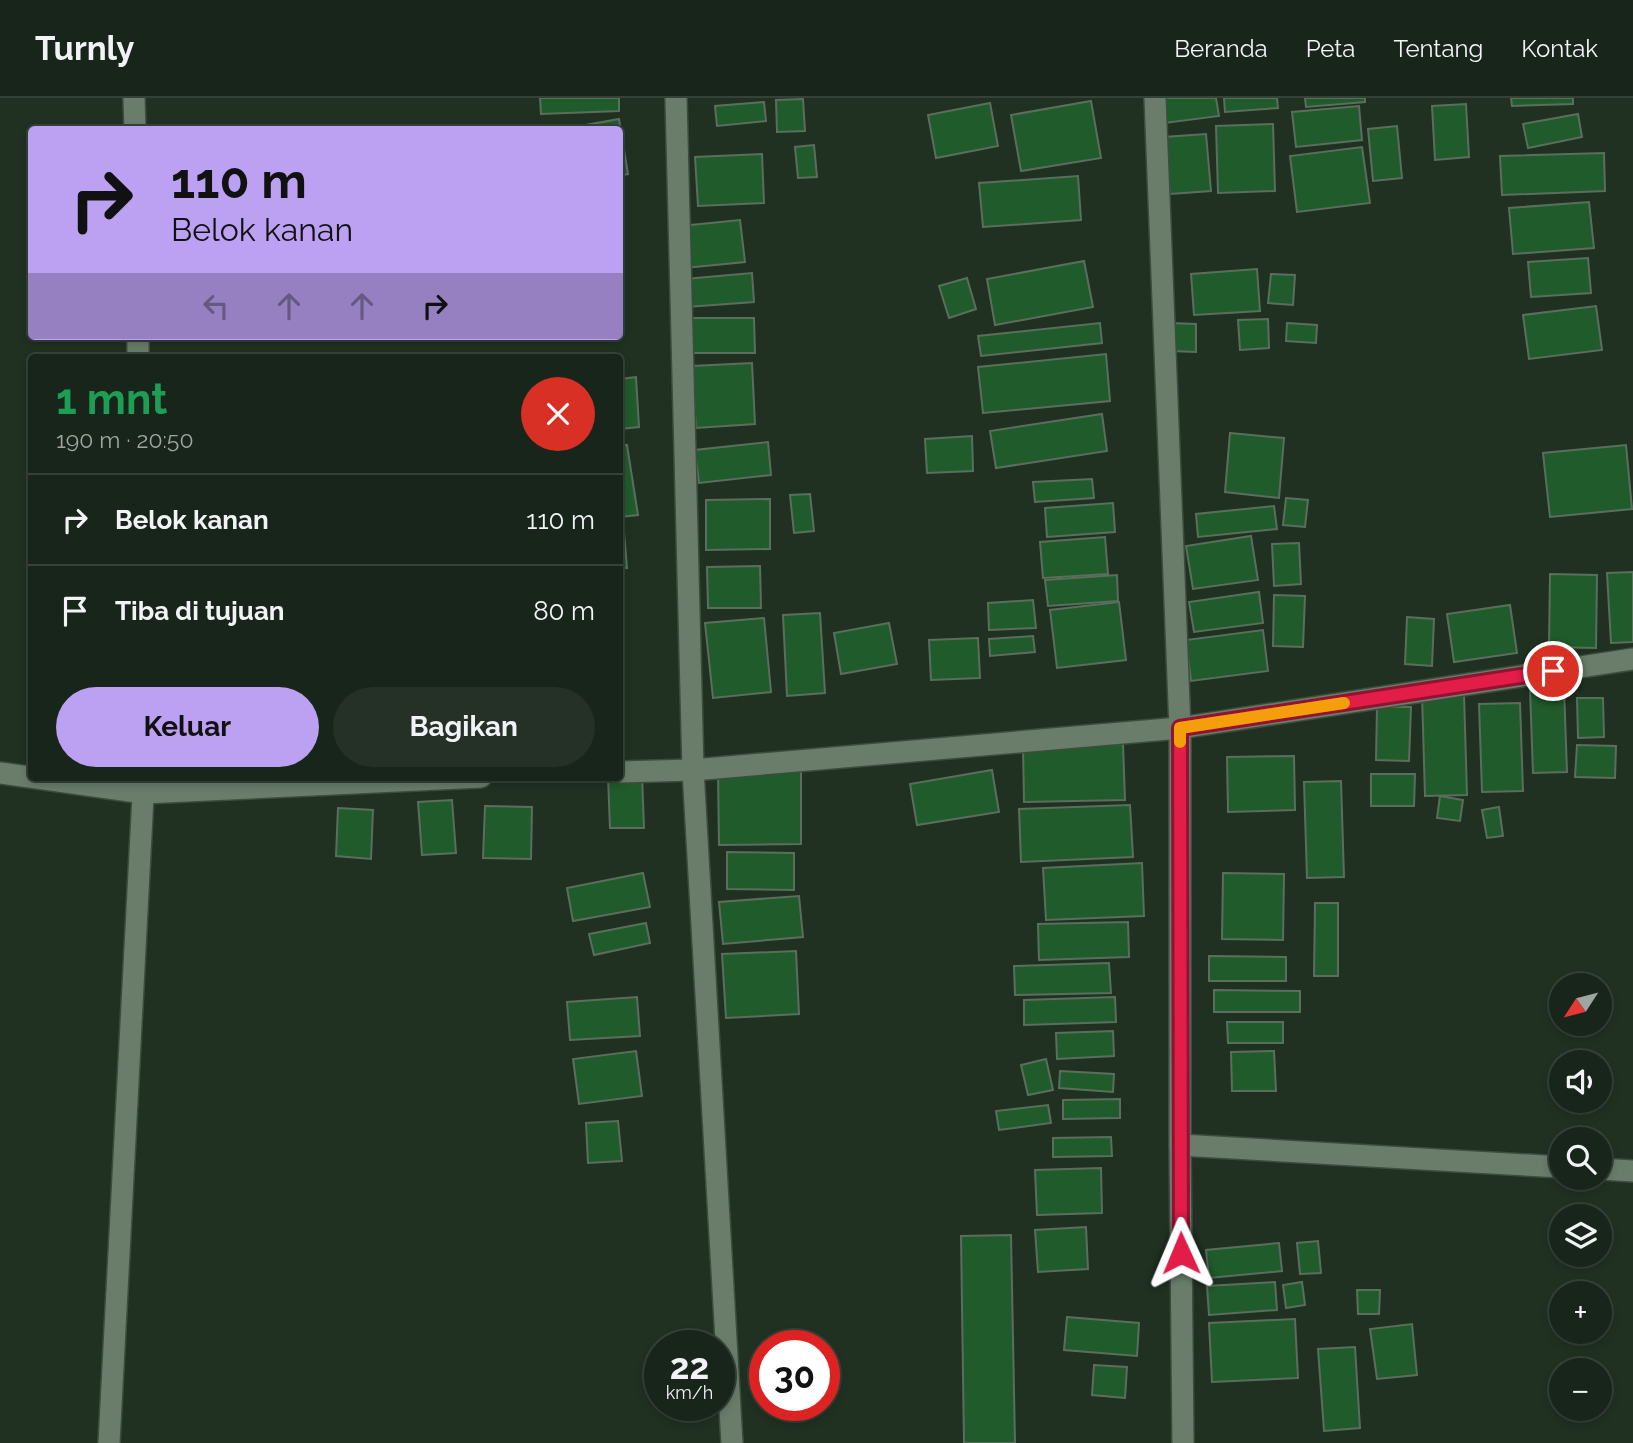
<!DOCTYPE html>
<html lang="id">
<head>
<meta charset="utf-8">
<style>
  :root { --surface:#18251a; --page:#253127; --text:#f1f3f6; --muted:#9fa5a2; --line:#364239; --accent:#bca0f2 }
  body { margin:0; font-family:Raleway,sans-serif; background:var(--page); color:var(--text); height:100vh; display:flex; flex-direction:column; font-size:26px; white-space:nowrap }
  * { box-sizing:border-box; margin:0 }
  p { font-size:23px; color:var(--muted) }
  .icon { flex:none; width:38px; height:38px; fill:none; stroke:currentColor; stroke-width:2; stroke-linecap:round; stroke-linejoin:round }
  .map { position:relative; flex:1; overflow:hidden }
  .sheet { position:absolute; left:28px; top:256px; width:595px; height:427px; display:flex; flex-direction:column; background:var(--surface); border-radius:7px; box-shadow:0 4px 10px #0003,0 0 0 2px var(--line) }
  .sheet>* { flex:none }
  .hud { position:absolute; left:28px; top:28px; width:595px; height:214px; border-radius:7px; box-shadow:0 4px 10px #0003,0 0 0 2px var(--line); background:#bca0f2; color:#111; overflow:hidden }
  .needle { width:46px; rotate:234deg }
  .fabs { position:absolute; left:1549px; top:875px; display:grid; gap:14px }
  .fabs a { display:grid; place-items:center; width:63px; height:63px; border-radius:50%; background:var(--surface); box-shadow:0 4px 10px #0003,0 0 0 2px var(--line); font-size:35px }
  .speed { position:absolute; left:644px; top:1232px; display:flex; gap:14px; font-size:35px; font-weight:700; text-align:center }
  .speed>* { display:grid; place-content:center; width:91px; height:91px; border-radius:50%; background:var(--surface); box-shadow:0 4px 10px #0003,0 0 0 2px var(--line); line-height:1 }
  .speed small { font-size:18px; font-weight:400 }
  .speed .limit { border:10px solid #d22; background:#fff; color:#111 }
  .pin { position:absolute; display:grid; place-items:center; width:60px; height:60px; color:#fff; margin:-30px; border:4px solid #fff; border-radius:50%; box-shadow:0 2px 7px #0007 }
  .me { position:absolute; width:77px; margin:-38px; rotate:359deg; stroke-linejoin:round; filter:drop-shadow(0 0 5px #0008) }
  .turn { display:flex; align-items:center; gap:24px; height:147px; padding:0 28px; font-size:32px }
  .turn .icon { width:91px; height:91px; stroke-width:2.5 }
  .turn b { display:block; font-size:49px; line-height:60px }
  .lanes { display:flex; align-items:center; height:66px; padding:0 28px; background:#0003; justify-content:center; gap:35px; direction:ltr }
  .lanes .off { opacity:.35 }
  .round { display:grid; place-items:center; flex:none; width:74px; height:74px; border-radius:37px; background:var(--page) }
  .overview { display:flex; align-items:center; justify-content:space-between; height:119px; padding:0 28px }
  h1 { font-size:42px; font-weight:700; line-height:52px; color:#1e9e55 }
  .primary-button { display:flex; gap:14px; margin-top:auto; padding:14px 28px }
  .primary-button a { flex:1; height:80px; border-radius:42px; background:var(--accent); color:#111; font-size:28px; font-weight:700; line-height:80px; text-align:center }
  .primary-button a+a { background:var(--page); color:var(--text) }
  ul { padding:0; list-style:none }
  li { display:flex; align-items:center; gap:21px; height:91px; padding:0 28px; border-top:2px solid var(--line) }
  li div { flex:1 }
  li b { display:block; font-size:26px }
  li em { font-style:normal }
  header { display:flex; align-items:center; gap:42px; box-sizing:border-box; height:98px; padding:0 35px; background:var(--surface); border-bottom:2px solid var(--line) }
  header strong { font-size:33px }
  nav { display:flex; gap:38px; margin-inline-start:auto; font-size:24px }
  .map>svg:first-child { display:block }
  .building { fill:#205b2b; stroke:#5b6e5d; stroke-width:2 }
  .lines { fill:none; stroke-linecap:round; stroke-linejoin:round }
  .minor-casing { stroke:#3e4c3f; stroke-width:24 }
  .minor { stroke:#6a7d6b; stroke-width:21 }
  .route-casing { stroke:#92132f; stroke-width:18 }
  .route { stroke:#e11d48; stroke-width:12 }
  .slow { stroke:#f59e0b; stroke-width:12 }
</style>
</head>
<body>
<header>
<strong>Turnly</strong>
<nav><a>Beranda</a><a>Peta</a><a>Tentang</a><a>Kontak</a></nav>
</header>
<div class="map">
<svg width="1633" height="1345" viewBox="0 0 1633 1345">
  <rect width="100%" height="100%" fill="#203122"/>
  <g class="building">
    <polygon points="540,0 619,0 619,13 541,16"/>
    <polygon points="1162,0 1216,0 1219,18 1165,25"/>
    <polygon points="1224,0 1277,0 1278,10 1225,14"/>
    <polygon points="1305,0 1365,0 1365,4 1306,9"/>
    <polygon points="1511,0 1573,0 1573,6 1512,8"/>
    <polygon points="803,1 805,33 777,34 776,2"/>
    <polygon points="1091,3 1101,60 1021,73 1011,17"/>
    <polygon points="764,4 766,23 717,28 715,8"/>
    <polygon points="990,5 998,48 936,60 928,17"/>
    <polygon points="1466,6 1469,59 1435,62 1432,8"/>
    <polygon points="1359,8 1362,42 1296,49 1292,14"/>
    <polygon points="1578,16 1582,39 1528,50 1523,26"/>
    <polygon points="619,21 628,76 620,78 620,32 558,32"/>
    <polygon points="1273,26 1275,93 1218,95 1216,28"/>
    <polygon points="1397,28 1402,80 1373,83 1368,31"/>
    <polygon points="1206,36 1211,93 1170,96 1164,39"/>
    <polygon points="814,47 817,79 798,80 795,49"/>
    <polygon points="1362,49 1370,105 1297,114 1290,58"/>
    <polygon points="1604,55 1605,93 1502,97 1500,58"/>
    <polygon points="762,56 764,105 698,108 695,59"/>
    <polygon points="1078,78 1081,122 983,129 979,85"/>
    <polygon points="1589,104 1594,150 1513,156 1509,110"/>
    <polygon points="740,122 745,164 685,170 681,128"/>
    <polygon points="1588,160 1591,195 1531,199 1528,164"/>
    <polygon points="1084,163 1093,209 995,227 987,181"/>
    <polygon points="1257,171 1260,213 1194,217 1191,176"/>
    <polygon points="752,175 754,204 687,209 685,181"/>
    <polygon points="1271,176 1295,177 1293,207 1268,205"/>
    <polygon points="967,180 976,211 949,220 939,188"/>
    <polygon points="1596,208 1602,252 1529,261 1523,217"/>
    <polygon points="690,220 754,220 755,255 691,255"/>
    <polygon points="1268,221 1269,250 1240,252 1238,222"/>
    <polygon points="1100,225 1102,245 981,258 978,238"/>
    <polygon points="1170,225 1196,226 1196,254 1170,253"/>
    <polygon points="1287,225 1317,227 1316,245 1286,243"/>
    <polygon points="1106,256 1110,303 983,315 978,269"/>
    <polygon points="752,265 755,326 696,330 692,268"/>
    <polygon points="636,279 639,329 620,331 620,281"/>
    <polygon points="1102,316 1107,353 996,370 990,333"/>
    <polygon points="1230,335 1284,340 1279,400 1225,394"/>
    <polygon points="972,338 973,373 927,375 925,341"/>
    <polygon points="768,344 771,377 699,385 695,352"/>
    <polygon points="627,347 638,417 620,419 620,348"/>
    <polygon points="1626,347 1632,411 1550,419 1543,355"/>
    <polygon points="1092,381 1094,400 1035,404 1033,384"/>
    <polygon points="810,396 814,433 794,435 790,397"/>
    <polygon points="1286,400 1308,402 1305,429 1283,427"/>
    <polygon points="770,401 770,451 706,452 706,402"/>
    <polygon points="1113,405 1115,434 1047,439 1045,410"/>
    <polygon points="1274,408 1277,431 1198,439 1196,416"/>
    <polygon points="624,434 627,470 620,470 620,435"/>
    <polygon points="1251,438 1258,482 1193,491 1186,448"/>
    <polygon points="1105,439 1108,476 1043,480 1040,444"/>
    <polygon points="1299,445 1301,486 1274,488 1272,446"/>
    <polygon points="760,468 761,510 708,510 707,469"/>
    <polygon points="1633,474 1633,544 1611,545 1607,475"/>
    <polygon points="1550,476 1597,477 1596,550 1549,549"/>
    <polygon points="1117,477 1118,503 1048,508 1045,482"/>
    <polygon points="1259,494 1263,525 1194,534 1189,504"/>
    <polygon points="1274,497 1305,498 1303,549 1273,548"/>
    <polygon points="1033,502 1036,530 989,532 988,505"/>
    <polygon points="1119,504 1126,562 1057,570 1050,512"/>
    <polygon points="1510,507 1517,555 1454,564 1447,516"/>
    <polygon points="820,515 825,595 787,598 783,517"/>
    <polygon points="1407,519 1434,521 1432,568 1405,566"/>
    <polygon points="764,520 771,594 713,600 705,525"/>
    <polygon points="889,525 897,566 841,576 834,535"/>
    <polygon points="1263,532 1268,573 1191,583 1186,542"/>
    <polygon points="1033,538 1035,554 990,558 989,541"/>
    <polygon points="978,540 980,580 931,582 929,542"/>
    <polygon points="1564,590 1567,674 1533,675 1530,591"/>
    <polygon points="1464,596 1467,697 1425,698 1422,597"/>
    <polygon points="1577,600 1603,600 1604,639 1578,640"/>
    <polygon points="1520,605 1523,693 1482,694 1479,606"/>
    <polygon points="1377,609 1411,609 1409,663 1376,662"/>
    <polygon points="1123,646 1125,702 1024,704 1023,648"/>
    <polygon points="1577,647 1616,648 1615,680 1575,679"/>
    <polygon points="1294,658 1295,712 1228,714 1227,659"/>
    <polygon points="992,672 999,714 917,727 910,686"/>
    <polygon points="718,673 801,673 801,746 719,747"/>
    <polygon points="1371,676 1415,676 1414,708 1371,708"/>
    <polygon points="642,677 644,730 610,730 608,679"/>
    <polygon points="1341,683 1344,779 1307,780 1304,684"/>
    <polygon points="1440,698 1463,702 1460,723 1437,720"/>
    <polygon points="452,702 456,755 422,757 418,704"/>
    <polygon points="1130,707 1133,759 1021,764 1019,711"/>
    <polygon points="485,708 532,709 531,761 483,760"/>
    <polygon points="1499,709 1503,738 1487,740 1482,712"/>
    <polygon points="338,710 373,712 371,761 336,758"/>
    <polygon points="727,754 794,755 794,792 727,791"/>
    <polygon points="1142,765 1144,818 1046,822 1043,770"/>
    <polygon points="643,775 650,809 573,823 567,790"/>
    <polygon points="1223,775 1284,776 1283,842 1222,841"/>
    <polygon points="799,798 803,839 723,846 719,804"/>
    <polygon points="1315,805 1338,805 1338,878 1314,878"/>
    <polygon points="1128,824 1129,859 1039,862 1038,826"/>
    <polygon points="646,825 650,845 594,857 589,836"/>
    <polygon points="796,853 799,916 726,920 722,856"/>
    <polygon points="1209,858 1286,859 1286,883 1209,883"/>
    <polygon points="1109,865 1111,895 1015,897 1014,868"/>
    <polygon points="1214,892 1300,893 1300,914 1214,914"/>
    <polygon points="637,899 640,938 570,942 567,904"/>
    <polygon points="1115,899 1116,924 1024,927 1024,902"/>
    <polygon points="1227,924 1283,924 1283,945 1228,945"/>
    <polygon points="1113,933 1114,958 1057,961 1056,935"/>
    <polygon points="636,953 642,998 579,1006 573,961"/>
    <polygon points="1274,953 1276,993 1232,993 1231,954"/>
    <polygon points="1046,961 1053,992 1028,997 1021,967"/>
    <polygon points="1060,973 1114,976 1113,994 1059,990"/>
    <polygon points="1120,1001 1120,1020 1063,1021 1063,1002"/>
    <polygon points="1048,1007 1051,1025 999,1032 996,1013"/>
    <polygon points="618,1023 622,1063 588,1065 586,1025"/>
    <polygon points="1111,1039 1112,1058 1053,1059 1053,1040"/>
    <polygon points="1101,1070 1102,1115 1037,1117 1035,1072"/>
    <polygon points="1086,1129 1088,1171 1038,1174 1035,1132"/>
    <polygon points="1011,1137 1015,1345 964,1345 961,1138"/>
    <polygon points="1318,1143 1321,1175 1300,1176 1297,1145"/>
    <polygon points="1279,1145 1282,1173 1209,1180 1206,1152"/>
    <polygon points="1275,1184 1277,1212 1209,1217 1207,1188"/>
    <polygon points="1302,1184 1305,1207 1286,1210 1283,1187"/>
    <polygon points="1357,1192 1380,1192 1379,1216 1358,1216"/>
    <polygon points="1067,1219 1139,1225 1137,1258 1064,1252"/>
    <polygon points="1295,1221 1298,1280 1212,1284 1209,1225"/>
    <polygon points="1412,1226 1417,1277 1377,1281 1370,1231"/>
    <polygon points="1355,1249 1360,1330 1324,1333 1318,1251"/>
    <polygon points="1094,1267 1127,1269 1125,1300 1092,1297"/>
  </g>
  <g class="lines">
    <g class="minor-casing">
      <g id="minor">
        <polyline points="134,0 135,32"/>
        <polyline points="676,0 693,672 732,1345"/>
        <polyline points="1155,0 1180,630 1180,1047 1183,1345"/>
        <polyline points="138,238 138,259"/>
        <polyline points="620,674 693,672 1180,630 1633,561"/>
        <polyline points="0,675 144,695 481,679"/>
        <polyline points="1180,1047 1561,1069"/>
        <polyline points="1600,1071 1633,1073"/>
        <polyline points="109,1345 144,679"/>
      </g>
    </g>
    <use href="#minor" class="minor"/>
  </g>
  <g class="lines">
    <g class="route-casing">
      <polyline id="route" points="1181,1155 1180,630 1553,573"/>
    </g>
    <use href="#route" class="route"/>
    <polyline class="slow" points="1180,644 1180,630 1344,605"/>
  </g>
</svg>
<div class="fabs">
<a><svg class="needle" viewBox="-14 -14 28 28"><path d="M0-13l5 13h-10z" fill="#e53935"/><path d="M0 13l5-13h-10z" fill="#9fa5a2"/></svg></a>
<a><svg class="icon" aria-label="sound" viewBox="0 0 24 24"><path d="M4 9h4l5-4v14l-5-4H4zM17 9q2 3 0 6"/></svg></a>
<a><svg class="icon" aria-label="search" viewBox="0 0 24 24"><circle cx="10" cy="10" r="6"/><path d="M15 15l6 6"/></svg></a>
<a><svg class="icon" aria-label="layers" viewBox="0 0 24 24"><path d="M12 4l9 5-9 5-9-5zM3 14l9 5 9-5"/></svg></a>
<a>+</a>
<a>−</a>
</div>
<div class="speed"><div>22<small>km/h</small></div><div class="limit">30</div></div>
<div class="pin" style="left:1553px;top:573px;background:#d93025"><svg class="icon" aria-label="arrive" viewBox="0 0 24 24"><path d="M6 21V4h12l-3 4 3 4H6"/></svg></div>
<svg class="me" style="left:1181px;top:1155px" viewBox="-20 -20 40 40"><path d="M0-17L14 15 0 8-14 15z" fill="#e11d48" stroke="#fff" stroke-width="4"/></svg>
<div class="hud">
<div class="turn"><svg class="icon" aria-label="right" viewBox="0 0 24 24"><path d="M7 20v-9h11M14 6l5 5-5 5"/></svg><div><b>110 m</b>Belok kanan</div></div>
<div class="lanes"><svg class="icon off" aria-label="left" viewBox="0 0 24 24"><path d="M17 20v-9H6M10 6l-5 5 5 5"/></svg><svg class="icon off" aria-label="ahead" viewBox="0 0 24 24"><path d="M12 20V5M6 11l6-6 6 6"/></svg><svg class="icon off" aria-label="ahead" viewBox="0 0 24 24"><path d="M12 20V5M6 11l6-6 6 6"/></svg><svg class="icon" aria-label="right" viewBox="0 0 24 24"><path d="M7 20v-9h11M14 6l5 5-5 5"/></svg></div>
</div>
<section class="sheet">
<div class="overview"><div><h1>1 mnt</h1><p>190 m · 20:50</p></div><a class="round" style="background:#d93025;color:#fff"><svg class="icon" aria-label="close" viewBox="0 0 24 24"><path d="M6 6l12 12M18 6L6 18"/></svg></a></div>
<ul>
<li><svg class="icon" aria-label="right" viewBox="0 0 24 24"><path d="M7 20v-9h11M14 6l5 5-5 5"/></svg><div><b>Belok kanan</b></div><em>110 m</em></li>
<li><svg class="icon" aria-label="arrive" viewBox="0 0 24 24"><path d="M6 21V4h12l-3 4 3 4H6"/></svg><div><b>Tiba di tujuan</b></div><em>80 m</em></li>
</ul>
<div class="primary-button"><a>Keluar</a><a>Bagikan</a></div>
</section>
</div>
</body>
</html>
